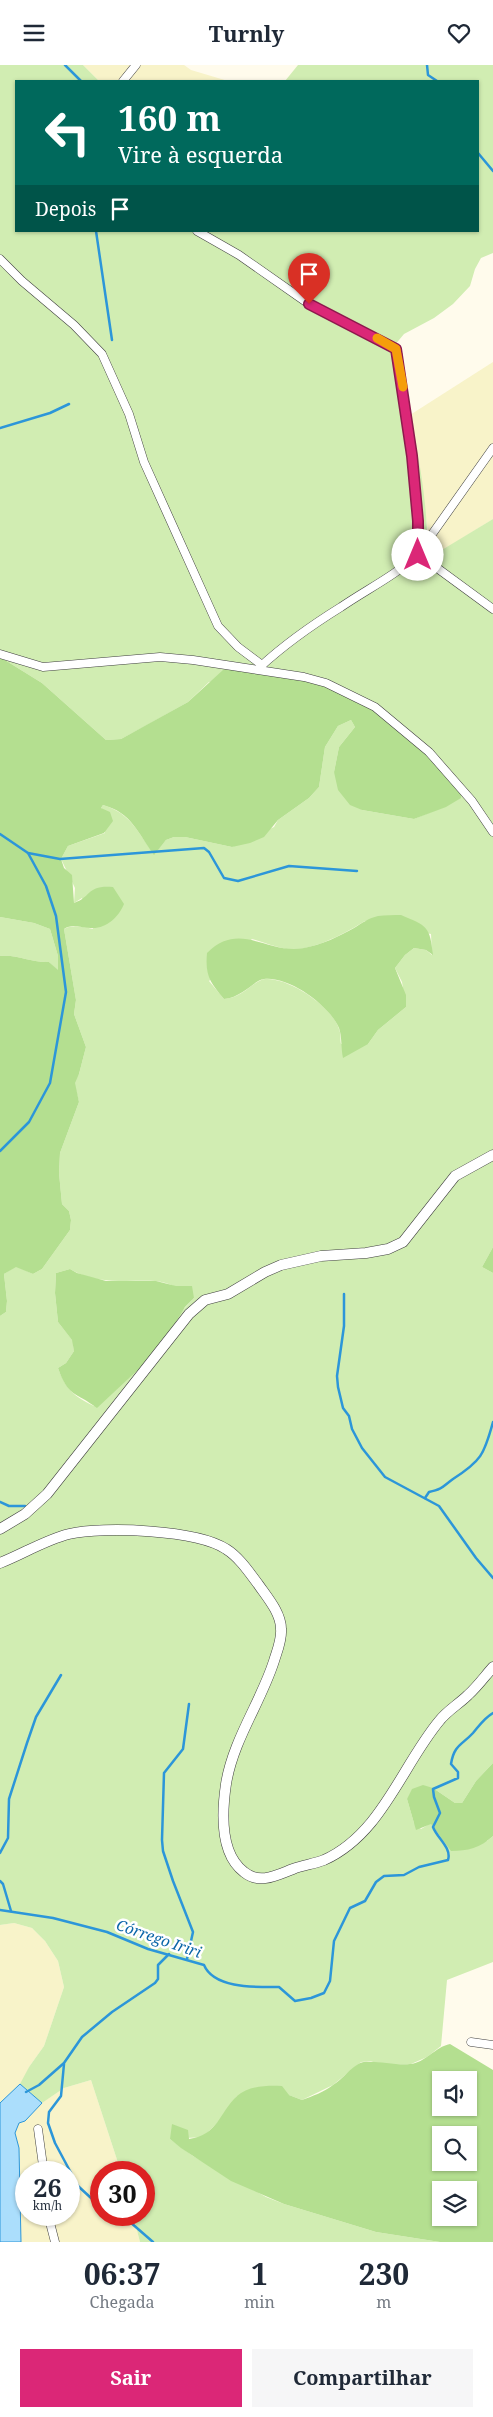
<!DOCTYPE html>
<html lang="pt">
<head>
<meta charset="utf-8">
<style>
  :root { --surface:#fff; --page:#f6f6f7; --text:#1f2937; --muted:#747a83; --accent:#db2777 }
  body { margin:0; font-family:"Noto Serif",serif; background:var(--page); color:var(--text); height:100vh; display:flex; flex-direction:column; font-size:19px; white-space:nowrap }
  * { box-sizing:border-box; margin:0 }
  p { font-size:16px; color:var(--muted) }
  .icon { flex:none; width:28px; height:28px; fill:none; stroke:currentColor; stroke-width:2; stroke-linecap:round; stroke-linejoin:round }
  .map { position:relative; height:2177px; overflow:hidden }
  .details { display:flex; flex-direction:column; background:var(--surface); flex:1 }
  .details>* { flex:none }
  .hud { position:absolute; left:15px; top:15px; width:464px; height:152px; border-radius:0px; box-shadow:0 1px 4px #0004; background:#00695c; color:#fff; overflow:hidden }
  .buttons { position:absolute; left:432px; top:2006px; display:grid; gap:10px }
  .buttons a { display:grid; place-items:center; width:45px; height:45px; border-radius:0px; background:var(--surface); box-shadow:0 1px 4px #0004; font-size:25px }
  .speed { position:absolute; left:15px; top:2096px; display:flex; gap:10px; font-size:25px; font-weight:700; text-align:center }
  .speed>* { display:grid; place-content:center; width:65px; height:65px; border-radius:50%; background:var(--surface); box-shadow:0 1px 4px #0004; line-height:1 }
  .speed small { font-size:12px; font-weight:400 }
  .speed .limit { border:8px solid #d22; background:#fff; color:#111 }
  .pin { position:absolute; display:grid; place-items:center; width:42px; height:42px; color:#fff; margin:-51px -21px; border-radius:50% 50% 50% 0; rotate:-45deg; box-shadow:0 0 5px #0007 }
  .pin .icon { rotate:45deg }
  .me { position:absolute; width:55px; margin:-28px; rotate:0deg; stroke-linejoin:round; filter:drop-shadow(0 0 4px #0008) }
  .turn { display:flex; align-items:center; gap:18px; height:105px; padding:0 20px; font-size:22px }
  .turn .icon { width:65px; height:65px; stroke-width:2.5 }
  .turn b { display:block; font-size:35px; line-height:42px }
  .then { display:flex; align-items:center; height:48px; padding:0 20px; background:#0003; gap:10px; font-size:19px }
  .eta { display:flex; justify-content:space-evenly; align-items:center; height:85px; text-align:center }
  .eta b { font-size:30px; font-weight:700; line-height:35px }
  .action { display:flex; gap:10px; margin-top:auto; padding:10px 20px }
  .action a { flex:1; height:58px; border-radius:0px; background:var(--accent); color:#fff; font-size:20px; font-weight:700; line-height:58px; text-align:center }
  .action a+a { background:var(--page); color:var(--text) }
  header { display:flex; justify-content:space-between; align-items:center; height:65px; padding:0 20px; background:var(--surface); font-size:22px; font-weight:700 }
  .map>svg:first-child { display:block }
  .farmland { fill:#f8f3c9; fill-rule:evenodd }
  .green { fill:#d1edb2; fill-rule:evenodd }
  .forest { fill:#b4df90; fill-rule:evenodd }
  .water { fill:#abdefc; stroke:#2c96d9 }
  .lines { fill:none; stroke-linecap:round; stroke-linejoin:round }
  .stream { stroke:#2c96d9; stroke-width:2.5 }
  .minor-casing { stroke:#3f3f3f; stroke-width:9 }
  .tertiary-casing { stroke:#3f3f3f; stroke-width:11 }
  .minor { stroke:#fff; stroke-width:8 }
  .tertiary { stroke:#fff; stroke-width:10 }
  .route-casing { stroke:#8e194d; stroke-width:12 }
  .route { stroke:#db2777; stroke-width:9 }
  .slow { stroke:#f59e0b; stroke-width:9 }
  .labels { text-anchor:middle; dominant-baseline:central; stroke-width:5; stroke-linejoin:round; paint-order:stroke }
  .water-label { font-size:15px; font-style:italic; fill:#0b66a8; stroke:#fff }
</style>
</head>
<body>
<header><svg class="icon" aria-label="menu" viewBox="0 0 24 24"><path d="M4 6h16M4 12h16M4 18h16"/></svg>Turnly<svg class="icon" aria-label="heart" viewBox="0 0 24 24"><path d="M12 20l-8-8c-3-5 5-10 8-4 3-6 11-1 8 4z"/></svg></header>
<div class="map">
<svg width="493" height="2177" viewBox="0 0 493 2177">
  <rect width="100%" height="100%" fill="#fffbec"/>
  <g class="farmland">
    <polygon points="83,0 184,0 191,5 228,16 99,16"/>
    <polygon points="493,297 493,454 427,495 428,466 410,350"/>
    <polygon points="14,1858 32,1863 45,1876 58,1896 64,1922 44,1981 29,2002 22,2018 0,2038 0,1860"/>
    <path d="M91,2015L121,2107L101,2108V2150H133L140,2177H21L19,2083L15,2068L19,2058L25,2056L43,2037L64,2023ZM26,2108H69V2150H26Z"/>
  </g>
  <g class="green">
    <path d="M0,0H83L99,16H16V166H478V16H285L298,0H493V188L481,193L475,204L470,221L453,239L434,253L404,269L394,281C410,347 430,428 427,494L493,454V1182L482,1202L493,1208V1698L476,1716L462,1738H455L433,1723L407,1734L414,1758L421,1764L431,1758L438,1771L487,1776L493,1771V1897L447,1915L441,1981L427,1992L411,1999H379L371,1996L361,1997L333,2020L302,2035L289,2030L237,2031L219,2056L203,2072L170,2074L193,2091L266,2132L284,2139L376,2167L440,2177H140L133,2150H144V2108L121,2107L91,2015L64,2023L42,2038L20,2019L29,2002L44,1981L64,1922L58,1896L45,1876L32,1863L14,1858L0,1860V1251L6,1247L7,1236L4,1209L16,1201L33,1209L42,1204L70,1165L71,1155L69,1146L62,1139L59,1108L60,1088L79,1037L74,1018L79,1009L86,982L74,949L76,935L64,864C73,859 83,862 93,864L82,833L74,838L75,823L61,794L68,781L105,768L104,746L101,743L103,740C132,749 137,767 154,789L166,775L174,772H185L232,782L274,762L278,755L309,733L319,722L325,682L338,661L351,655L355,662L339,682L334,707L362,745L414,754L443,742L341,621L308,609L209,617L188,637L147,660L121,674L106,675L42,618L0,592ZM365,856L431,869L432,890L426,885L414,883L405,890L395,903L402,917L406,942L378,965L368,979H341C340,975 341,968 339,964C332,941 288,912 265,914C254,915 243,933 224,934L209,916L252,874C263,877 275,882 286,884C309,888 346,868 365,856ZM70,1204C96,1220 126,1215 155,1216C170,1217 182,1225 194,1233L94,1341C74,1331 66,1325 58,1303L66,1298L74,1286L73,1276L58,1257L55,1228L56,1208Z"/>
    <path d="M0,852L34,858L50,864L58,891V906L49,897C31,898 18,889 0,891Z"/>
  </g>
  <g class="forest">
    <path d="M0,592L42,618L106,675L121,674L188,637L223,605L241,602L308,609L341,621L389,653L461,721V733L446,742L414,754L362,745L350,740L338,725L334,707L339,682L355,662L351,655L338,661L325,682L319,722L309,733L278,755L264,772L250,778L232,782L185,772H174L166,775L154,790C137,767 132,748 103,740L101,743L110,747L113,756L104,768L68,781L61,794L64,803L72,810L74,838C92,832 86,820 113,822L124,839C119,852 106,864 91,863C80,863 73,858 64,864L76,935L74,949L86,982L79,1009L75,1018L79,1037L60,1088L59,1108L62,1139L69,1146L71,1155L70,1165L42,1204L33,1209L16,1202L4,1209L7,1236L6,1247L0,1251V891C18,889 31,898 49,897L58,905V891L50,864L34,858L0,852Z"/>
    <path d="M401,850C427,861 430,861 433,890L426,885L414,883L405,890L395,903L406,930V942L378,965L368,979L343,993C341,984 342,971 339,963C329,940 289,911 264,914C254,915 243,932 224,934C210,917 205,911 207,888C240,855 268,890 304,883C321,880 340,871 354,863C362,858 369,853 378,851C385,850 394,850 401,850Z"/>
    <polygon points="493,1182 493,1208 482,1202"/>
    <path d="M70,1204L77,1208L106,1216H156L176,1221H192L194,1233L185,1242L158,1286L97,1343C76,1327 68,1332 58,1303L66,1298L74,1286L72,1275L58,1257L55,1228L56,1208Z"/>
    <path d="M493,1698V1771C480,1783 468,1786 451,1786L431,1759L416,1765L407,1734L412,1724L423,1720L433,1723L455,1738H462L476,1716Z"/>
    <path d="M450,1979L493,2005V2177H440L376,2167L284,2139L231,2116L181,2083L170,2074L172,2059L188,2065L189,2074C218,2070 219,2048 237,2031C248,2021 268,2020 282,2021L289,2030L302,2035C313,2031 324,2027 333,2020C343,2014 350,2003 360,1998C369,1994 397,2001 410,1999C425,1998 435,1982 450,1979ZM441,2015H469V2042H441ZM441,2070H469V2098H441ZM441,2125H469V2152H441Z"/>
  </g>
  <polygon class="water" points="20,2019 42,2038 25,2056 19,2058 15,2068 19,2083 21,2177 0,2177 0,2038"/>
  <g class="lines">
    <g class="stream">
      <polyline points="65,0 81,16"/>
      <polyline points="427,0 428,10 437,16"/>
      <polyline points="478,88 493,106"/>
      <polyline points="96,166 112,275"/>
      <polyline points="0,363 50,348 69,339"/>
      <polyline points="0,769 28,788 60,794 204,783 209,787 224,813 238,816 289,801 357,806"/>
      <polyline points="0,1086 29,1057 50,1018 66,927 56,851 46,821 28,788"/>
      <polyline points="344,1229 344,1261 337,1311 338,1322 343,1343 349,1351 352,1364 362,1383 385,1412 439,1441 476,1493 493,1513"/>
      <path d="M425,1433L429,1427C443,1424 442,1422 453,1414C481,1396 484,1390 493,1357"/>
      <polyline points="0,1437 9,1441 25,1441"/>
      <polyline points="0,1788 8,1773 9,1734 27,1678 36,1652 61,1610"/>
      <polyline points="0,1816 3,1819 11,1846"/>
      <path d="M0,1845L53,1853L107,1867L148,1884L204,1900C214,1924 257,1922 279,1922L295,1936L311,1933L324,1928L330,1916L334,1876L350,1843L365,1836L376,1817L384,1811L404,1810L419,1802L448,1795C452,1783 437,1773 433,1762L440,1748L434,1732L433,1724L458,1713V1707L451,1699C454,1680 462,1680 473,1668C479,1661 484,1653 493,1648"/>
      <polyline points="187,1894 193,1867 173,1816 163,1786 162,1775 164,1708 183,1684 189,1639"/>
      <polyline points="64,1999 61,2031 49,2047 48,2058 55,2078 78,2121 91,2133 101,2137"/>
      <polyline points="26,2027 39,2020 64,1998 82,1972 112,1947 155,1918 158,1914 158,1900 169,1889"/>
      <polyline points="122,2150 153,2177"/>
    </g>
    <g class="minor-casing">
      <g id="minor">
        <polyline points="123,16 136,0"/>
        <polyline points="197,166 239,190 309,239 397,284 412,391 418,456 418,489 493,544"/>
        <polyline points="0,194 22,216 74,260 102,289 129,349 144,397 218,561 238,582 262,600"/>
        <polyline points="0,589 43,602 160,592 193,595 304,612 326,618 375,642 429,687 472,736 493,767"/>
        <path d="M260,602C285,579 312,560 341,542C367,524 395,511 418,489L493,383"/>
        <polyline points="471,1977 493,1980"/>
        <polyline points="38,2064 44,2108"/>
        <polyline points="48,2150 55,2177"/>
      </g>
    </g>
    <g class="tertiary-casing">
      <g id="tertiary">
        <polyline points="0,1464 25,1449 47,1429 189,1249 205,1235 228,1229 265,1207 281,1200 321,1191 366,1188 388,1184 403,1177 455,1111 493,1090"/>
        <path d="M0,1498C23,1489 45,1475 69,1469C104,1461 197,1465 226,1484C239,1492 249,1507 258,1519C267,1532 281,1548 281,1564C282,1575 277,1586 274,1596C261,1637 233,1675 226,1719C222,1746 219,1788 244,1807C260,1820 277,1810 293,1804C303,1800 314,1799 324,1795C382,1769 402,1700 440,1655C448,1645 459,1639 468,1630C477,1622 485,1611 493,1602"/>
      </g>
    </g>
    <use href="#minor" class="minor"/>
    <use href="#tertiary" class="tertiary"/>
  </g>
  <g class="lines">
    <g class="route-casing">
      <polyline id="route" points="309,239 396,284 412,391 418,456 418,490"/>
    </g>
    <use href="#route" class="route"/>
    <polyline class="slow" points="377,273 396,284 403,322"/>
  </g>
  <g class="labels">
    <g class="water-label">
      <text transform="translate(159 1873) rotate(19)">Córrego Iriri</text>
    </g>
  </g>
</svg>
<div class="buttons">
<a><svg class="icon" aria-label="sound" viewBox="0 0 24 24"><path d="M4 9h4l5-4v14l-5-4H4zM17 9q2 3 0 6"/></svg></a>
<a><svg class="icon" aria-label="search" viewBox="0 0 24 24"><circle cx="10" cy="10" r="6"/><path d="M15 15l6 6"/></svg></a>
<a><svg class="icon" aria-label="layers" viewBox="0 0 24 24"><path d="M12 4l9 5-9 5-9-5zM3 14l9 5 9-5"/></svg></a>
</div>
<div class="speed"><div>26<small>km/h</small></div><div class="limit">30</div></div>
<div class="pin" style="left:309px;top:239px;background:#d93025"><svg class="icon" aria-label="arrive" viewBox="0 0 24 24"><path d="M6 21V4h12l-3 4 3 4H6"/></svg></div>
<svg class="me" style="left:418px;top:490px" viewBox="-20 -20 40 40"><circle r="19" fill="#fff"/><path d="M0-13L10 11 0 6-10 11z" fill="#db2777"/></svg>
<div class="hud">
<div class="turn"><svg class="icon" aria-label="left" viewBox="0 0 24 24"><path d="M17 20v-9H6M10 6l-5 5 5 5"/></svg><div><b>160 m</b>Vire à esquerda</div></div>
<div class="then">Depois<svg class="icon" aria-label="arrive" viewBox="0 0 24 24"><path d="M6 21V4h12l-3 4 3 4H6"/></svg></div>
</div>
</div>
<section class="details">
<div class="eta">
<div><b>06:37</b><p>Chegada</p></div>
<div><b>1</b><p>min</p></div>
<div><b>230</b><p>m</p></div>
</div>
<div class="action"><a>Sair</a><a>Compartilhar</a></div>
</section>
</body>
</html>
